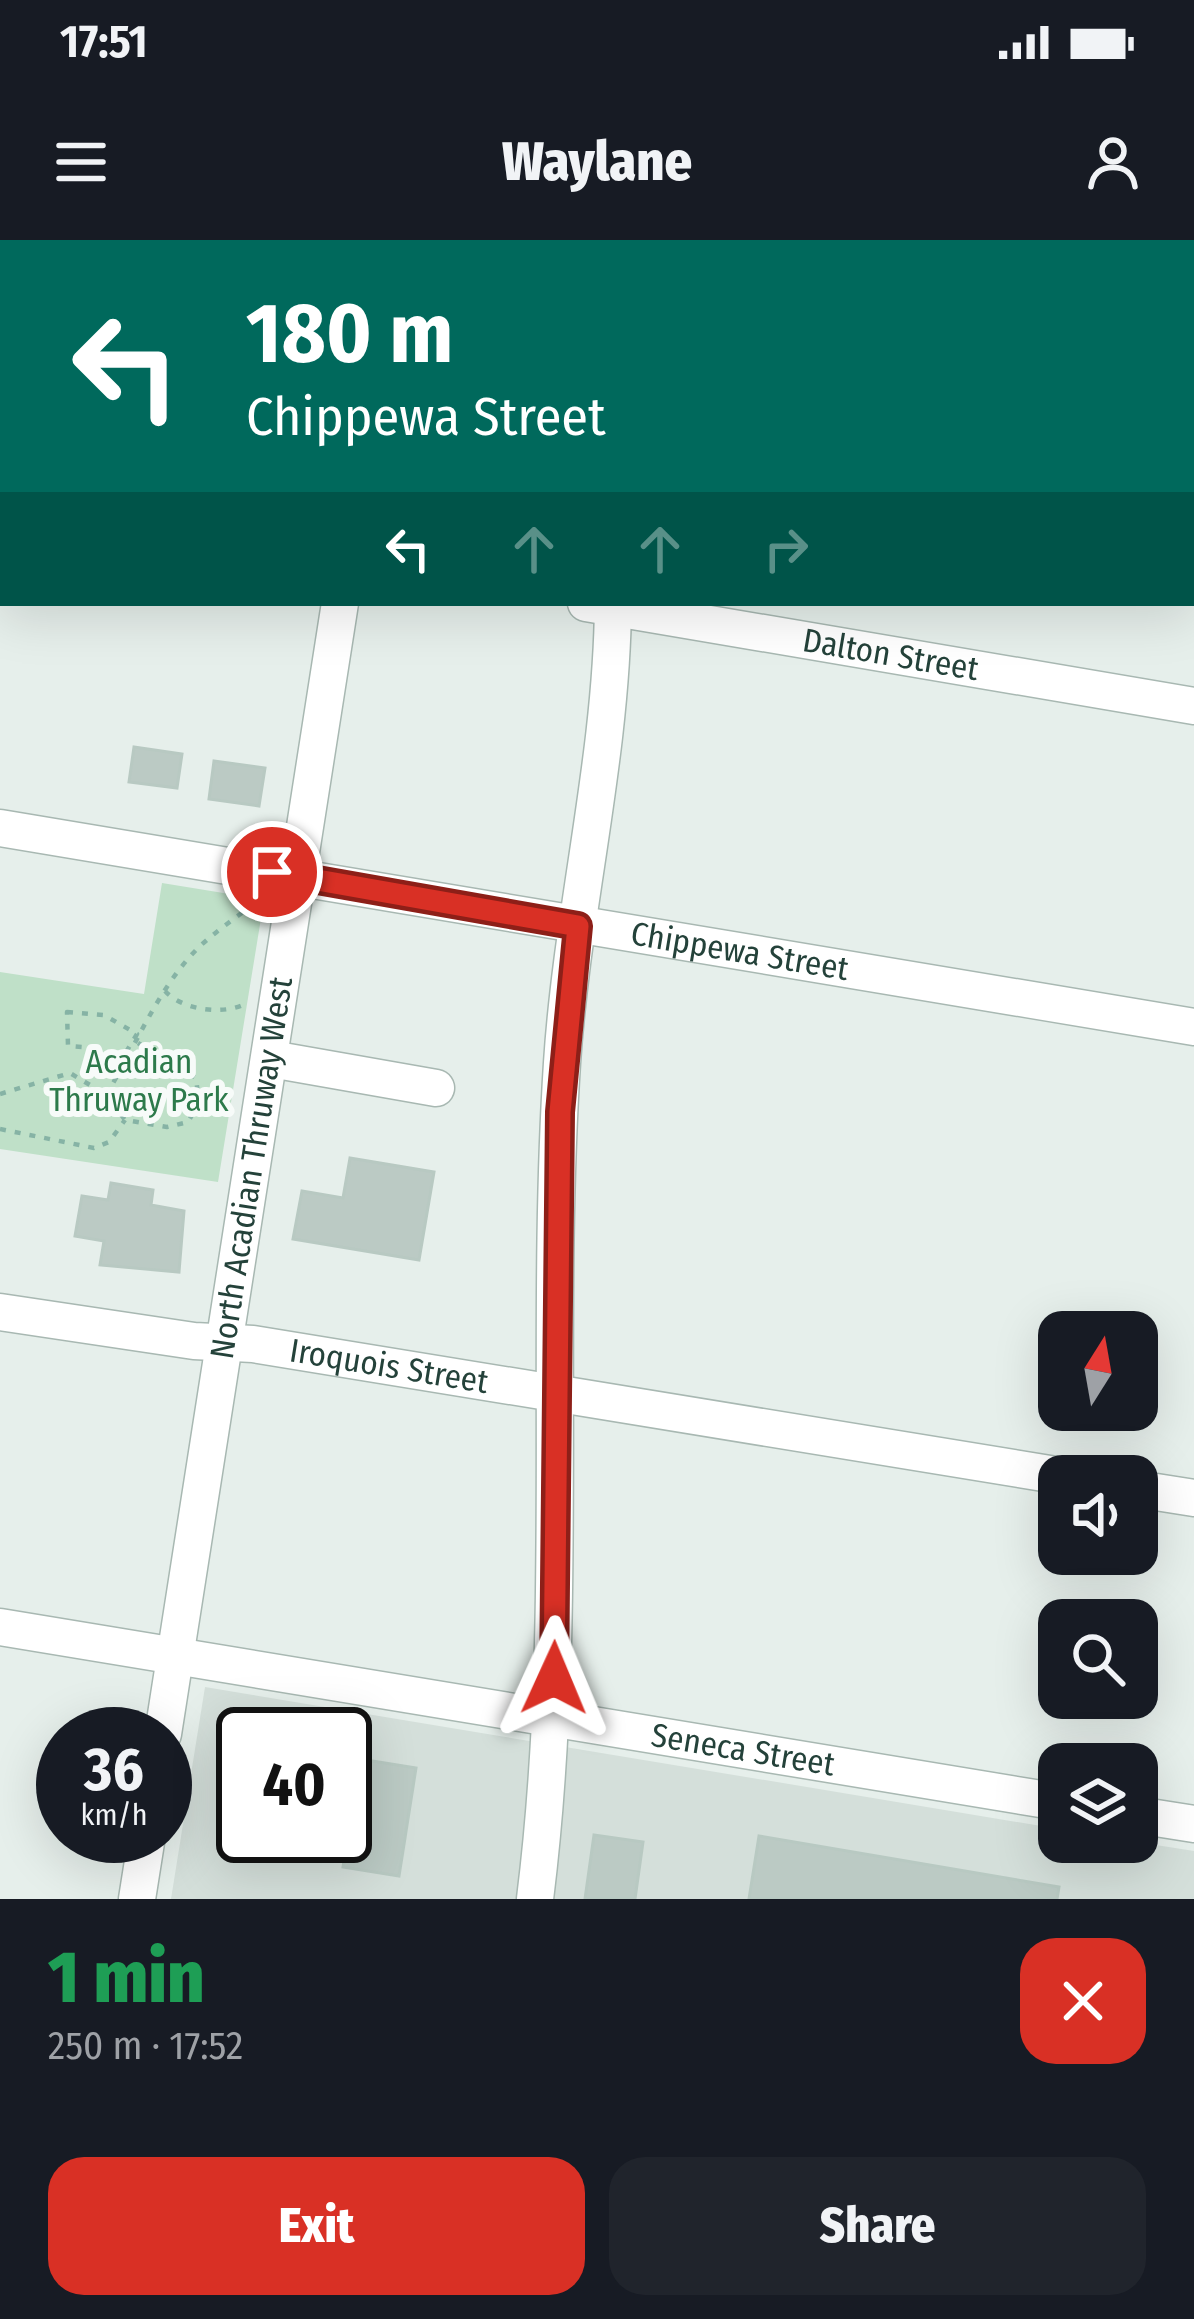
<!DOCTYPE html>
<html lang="en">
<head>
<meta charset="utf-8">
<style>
  :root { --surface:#171b24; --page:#20242c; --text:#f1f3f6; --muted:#9ea1a6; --accent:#d93025 }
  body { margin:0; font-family:"Fira Sans Condensed",sans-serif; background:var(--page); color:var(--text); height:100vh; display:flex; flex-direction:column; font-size:45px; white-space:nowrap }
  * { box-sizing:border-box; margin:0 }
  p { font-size:39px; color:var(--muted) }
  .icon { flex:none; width:66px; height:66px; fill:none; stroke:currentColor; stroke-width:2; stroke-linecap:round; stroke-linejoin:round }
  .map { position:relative; height:1659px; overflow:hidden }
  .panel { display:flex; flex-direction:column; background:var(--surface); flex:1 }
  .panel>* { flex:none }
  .hud { position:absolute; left:0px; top:0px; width:1194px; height:366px; box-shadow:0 12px 48px #0002; background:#00695c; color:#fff; overflow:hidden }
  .needle { width:78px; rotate:11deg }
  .controls { position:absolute; left:1038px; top:1071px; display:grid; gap:24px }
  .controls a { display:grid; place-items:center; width:120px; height:120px; border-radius:24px; background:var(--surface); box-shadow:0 12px 48px #0002; font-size:60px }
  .speed { position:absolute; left:36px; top:1467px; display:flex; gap:24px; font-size:60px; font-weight:700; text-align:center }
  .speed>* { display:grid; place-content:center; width:156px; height:156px; border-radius:50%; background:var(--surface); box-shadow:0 12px 48px #0002; line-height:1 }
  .speed small { font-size:30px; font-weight:400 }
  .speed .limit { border:6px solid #111; border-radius:18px; background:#fff; color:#111 }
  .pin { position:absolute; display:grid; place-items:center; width:102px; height:102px; color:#fff; margin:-51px; border:6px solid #fff; border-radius:50%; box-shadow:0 3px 12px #0007 }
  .me { position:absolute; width:132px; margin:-66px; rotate:1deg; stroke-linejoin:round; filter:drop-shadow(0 0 9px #0008) }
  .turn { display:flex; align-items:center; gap:42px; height:252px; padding:0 48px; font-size:54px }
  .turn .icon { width:156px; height:156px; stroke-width:2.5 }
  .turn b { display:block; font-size:84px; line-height:102px }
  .lanes { display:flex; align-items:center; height:114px; padding:0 48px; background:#0003; justify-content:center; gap:60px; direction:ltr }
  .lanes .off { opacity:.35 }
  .round { display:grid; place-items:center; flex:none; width:126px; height:126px; border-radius:36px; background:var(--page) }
  .overview { display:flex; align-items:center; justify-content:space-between; height:204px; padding:0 48px }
  h1 { font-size:72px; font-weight:800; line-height:90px; color:#1e9e55 }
  .button { display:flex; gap:24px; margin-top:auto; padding:24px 48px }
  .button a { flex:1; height:138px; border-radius:36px; background:var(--accent); color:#fff; font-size:48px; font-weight:800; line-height:138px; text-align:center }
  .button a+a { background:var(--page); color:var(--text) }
  .status { display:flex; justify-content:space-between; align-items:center; height:84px; padding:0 60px; background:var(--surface); direction:ltr }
  .status svg { height:33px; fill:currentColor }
  header { display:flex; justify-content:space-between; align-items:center; height:156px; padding:0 48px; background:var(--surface); font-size:54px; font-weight:800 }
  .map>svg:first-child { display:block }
  .built { fill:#d4dfda; fill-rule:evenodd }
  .green { fill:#bfe0c8 }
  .building { fill:#bbcac4; stroke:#b8c9c2; stroke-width:3 }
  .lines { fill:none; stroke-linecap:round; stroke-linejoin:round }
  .minor-casing { stroke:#a8b8b2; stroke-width:39 }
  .path { stroke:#86b3a5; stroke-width:4.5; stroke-dasharray:6 9; stroke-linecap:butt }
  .minor { stroke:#fff; stroke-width:36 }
  .route-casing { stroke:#8d1f18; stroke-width:30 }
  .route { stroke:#d93025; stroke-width:21 }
  .labels { text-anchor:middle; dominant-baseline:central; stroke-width:12; stroke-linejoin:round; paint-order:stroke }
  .street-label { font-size:33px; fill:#24423a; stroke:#f7fbf9 }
  .park-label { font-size:33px; fill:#2d7a4b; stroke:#f7fbf9 }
</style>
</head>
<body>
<div class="status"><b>17:51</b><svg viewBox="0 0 49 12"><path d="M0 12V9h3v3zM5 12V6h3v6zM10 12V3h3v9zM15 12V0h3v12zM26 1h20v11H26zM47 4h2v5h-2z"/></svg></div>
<header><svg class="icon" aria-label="menu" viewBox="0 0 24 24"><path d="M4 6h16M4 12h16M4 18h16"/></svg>Waylane<svg class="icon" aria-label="person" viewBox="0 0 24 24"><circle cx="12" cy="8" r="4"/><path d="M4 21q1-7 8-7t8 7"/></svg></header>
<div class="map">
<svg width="1194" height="1659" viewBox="0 0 1194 1659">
  <rect width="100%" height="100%" fill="#e6efeb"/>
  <path class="built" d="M205,1447L1059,1589V1602H1137L1194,1611V1659H171ZM243,1494H345V1596H243Z"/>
  <polygon class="green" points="162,643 254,658 263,666 218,942 0,909 0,732 144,754"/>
  <g class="building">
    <polygon points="134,507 182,514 177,548 129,542"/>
    <polygon points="214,521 265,528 259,566 209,559"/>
    <polygon points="350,918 434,932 419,1020 293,999 302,951 343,958"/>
    <polygon points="111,943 153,950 151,965 184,971 179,1032 100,1025 104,1001 75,996 82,956 108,960"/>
    <polygon points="360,1519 416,1528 399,1636 343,1627"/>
    <polygon points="594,1595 643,1602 635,1659 585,1659"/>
    <polygon points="759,1596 1059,1647 1057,1659 749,1659"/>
  </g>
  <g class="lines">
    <g class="minor-casing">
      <g id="minor">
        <polyline points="643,0 661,3"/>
        <polyline points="396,3 397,0"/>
        <polyline points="1191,88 1194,89"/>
        <polyline points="0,269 3,269"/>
        <path id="s1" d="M586,363L1194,466"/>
        <path id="s2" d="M0,588L1194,787"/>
        <polyline points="271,819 436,848"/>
        <path id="s3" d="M0,1072L194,1101L253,1104L1062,1236"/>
        <polyline points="1137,1249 1194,1258"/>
        <path id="s4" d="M0,1387L1059,1562"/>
        <path id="s5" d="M163,1494L340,363"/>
        <polyline points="1137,1575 1194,1584"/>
        <polyline points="137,1659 147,1596"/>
        <path d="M535,1659C570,1381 544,1102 562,823C572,669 612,518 613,363"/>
      </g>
    </g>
    <g class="path">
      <path d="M165,751C182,770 224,776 247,763"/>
      <polygon points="67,772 104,775 137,794 120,822 95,808 68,806"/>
      <path d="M138,803L196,838L199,863L188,882L167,887L125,880L106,855C136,806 156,752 196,710C214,692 236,678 256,662"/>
      <polyline points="0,854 70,833 105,854"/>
      <polyline points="0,889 94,908 109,902 125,880"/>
    </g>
    <use href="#minor" class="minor"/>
  </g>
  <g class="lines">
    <g class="route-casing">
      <polyline id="route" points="272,632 578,686 560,872 554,1438"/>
    </g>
    <use href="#route" class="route"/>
  </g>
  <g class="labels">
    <g class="street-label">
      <text stroke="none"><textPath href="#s1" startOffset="309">Dalton Street</textPath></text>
      <text stroke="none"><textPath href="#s2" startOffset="750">Chippewa Street</textPath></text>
      <text stroke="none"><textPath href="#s5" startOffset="573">North Acadian Thruway West</textPath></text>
      <text stroke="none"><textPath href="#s3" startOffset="393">Iroquois Street</textPath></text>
      <text stroke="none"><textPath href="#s4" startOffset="753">Seneca Street</textPath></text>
    </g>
    <g class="park-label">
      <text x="139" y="822">Acadian<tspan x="139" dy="38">Thruway Park</tspan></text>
    </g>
  </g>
</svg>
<div class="controls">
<a><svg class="needle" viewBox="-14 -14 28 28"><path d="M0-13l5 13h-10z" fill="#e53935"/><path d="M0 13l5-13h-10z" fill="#9ea1a6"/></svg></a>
<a><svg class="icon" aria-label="sound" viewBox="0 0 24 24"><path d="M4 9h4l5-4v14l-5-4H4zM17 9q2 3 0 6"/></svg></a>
<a><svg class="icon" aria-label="search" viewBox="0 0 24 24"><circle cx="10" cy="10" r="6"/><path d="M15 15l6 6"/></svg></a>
<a><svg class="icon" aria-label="layers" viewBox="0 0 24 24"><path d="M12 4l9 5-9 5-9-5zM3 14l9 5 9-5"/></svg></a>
</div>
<div class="speed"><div>36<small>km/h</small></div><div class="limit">40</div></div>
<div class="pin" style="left:272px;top:632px;background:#d93025"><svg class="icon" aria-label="arrive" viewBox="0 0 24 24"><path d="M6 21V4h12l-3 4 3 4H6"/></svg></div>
<svg class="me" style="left:554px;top:1438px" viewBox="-20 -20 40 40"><path d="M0-17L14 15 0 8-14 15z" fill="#d93025" stroke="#fff" stroke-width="4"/></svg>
<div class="hud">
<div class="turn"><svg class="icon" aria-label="left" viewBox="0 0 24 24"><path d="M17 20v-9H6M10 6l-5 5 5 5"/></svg><div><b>180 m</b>Chippewa Street</div></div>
<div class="lanes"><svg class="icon" aria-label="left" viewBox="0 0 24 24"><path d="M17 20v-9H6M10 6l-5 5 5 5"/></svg><svg class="icon off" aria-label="ahead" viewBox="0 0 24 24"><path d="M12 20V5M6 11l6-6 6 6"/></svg><svg class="icon off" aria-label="ahead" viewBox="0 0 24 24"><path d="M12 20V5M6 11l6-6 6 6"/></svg><svg class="icon off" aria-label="right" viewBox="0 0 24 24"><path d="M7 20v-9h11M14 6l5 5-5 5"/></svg></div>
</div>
</div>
<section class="panel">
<div class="overview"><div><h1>1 min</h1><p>250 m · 17:52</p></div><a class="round" style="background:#d93025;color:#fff"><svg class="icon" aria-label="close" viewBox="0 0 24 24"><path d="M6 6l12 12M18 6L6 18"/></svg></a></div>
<div class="button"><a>Exit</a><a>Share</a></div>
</section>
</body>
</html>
